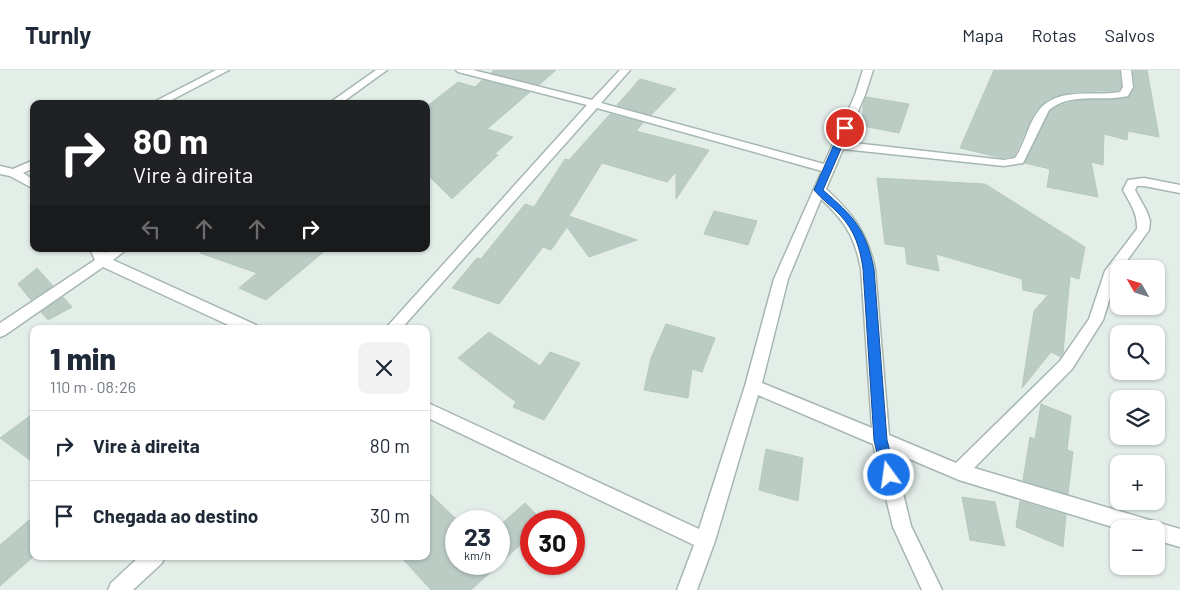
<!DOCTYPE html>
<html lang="pt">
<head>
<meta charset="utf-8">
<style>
  :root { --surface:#fff; --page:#f2f2f3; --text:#1f2937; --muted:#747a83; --line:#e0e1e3 }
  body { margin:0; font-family:Barlow,sans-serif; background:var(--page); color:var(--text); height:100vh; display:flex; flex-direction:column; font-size:19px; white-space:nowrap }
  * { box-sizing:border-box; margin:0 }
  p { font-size:16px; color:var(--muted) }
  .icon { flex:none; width:28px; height:28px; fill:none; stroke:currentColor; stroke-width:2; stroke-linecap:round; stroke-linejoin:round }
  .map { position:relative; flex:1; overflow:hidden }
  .sheet { position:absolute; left:30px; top:255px; width:400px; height:235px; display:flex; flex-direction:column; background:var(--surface); border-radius:10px; box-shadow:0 1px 4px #0004 }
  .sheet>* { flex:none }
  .guide { position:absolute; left:30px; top:30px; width:400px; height:152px; border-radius:10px; box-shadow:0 1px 4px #0004; background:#202124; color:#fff; overflow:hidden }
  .needle { width:32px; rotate:309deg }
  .buttons { position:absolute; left:1110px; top:190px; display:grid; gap:10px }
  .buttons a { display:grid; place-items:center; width:55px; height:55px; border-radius:10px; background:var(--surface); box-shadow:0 1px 4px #0004; font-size:25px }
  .speed { position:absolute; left:445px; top:440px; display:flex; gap:10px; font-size:25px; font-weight:700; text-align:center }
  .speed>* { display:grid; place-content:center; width:65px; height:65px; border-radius:50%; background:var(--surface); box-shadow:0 1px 4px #0004; line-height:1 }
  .speed small { font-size:12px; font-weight:400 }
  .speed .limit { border:8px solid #d22; background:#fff; color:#111 }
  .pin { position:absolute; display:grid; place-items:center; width:42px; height:42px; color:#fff; margin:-21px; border:2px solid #fff; border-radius:50%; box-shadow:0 1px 5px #0007 }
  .me { position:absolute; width:55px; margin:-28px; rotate:346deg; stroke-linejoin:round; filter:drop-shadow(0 0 4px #0008) }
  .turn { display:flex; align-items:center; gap:18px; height:105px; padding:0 20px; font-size:22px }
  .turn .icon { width:65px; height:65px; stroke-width:2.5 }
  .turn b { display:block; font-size:35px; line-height:42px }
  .lanes { display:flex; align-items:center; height:48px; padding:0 20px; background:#0003; justify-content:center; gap:25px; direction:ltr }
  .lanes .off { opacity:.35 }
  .round { display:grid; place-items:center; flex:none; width:52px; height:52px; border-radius:10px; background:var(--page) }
  .headline { display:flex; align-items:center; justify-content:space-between; height:85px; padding:0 20px }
  h1 { font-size:30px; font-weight:800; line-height:38px }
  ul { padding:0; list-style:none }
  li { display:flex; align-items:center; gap:15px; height:70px; padding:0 20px; border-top:1px solid var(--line) }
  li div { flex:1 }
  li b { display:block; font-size:19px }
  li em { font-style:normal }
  header { display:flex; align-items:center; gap:30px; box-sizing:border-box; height:70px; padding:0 25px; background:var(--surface); border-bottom:1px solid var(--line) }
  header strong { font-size:24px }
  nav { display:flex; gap:28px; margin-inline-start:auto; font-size:18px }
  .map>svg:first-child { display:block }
  .building { fill:#bbccc5; stroke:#b5c9bf }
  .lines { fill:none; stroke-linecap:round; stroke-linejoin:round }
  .street-casing { stroke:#a6b7b0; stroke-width:3 }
  .street { fill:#fff; fill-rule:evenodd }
  .route { fill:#1a73e8; stroke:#114b97 }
</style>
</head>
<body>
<header>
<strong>Turnly</strong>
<nav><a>Mapa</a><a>Rotas</a><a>Salvos</a></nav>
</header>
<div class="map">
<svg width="1180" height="520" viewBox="0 0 1180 520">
  <rect width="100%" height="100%" fill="#e4eee9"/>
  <g class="building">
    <polygon points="494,0 556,0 539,15 491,3"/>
    <polygon points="994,0 1119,0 1121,17 1119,20 1073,22 1050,28 1041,35 1033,45 1014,86 1002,88 960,78"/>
    <polygon points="1133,0 1147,0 1159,67 1128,61 1127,70 1104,64 1103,95 1091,92 1098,127 1047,117 1050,99 1025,93 1050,41 1058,36 1077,31 1128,28 1135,17"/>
    <polygon points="640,9 676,19 651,45 617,35"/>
    <polygon points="482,10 530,22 487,59 513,67 495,84 498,85 452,129 426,103 426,37 458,12 475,17"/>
    <polygon points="866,27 909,34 899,63 863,56 863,35"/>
    <polygon points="610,44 643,53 636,61 709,80 676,129 676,102 667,112 602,93 569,146 637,170 589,187 567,157 551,180 543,177 499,234 452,218 477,188 481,189 525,134 534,137 565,89 569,90"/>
    <polygon points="877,108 985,114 1085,177 1079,209 1070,206 1063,283 1061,287 1051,282 1022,318 1034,241 1048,225 1023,220 1022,209 936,184 939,201 907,194 905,177 885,174"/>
    <polygon points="714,141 757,151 748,175 704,164"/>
    <polygon points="201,179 327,179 266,230 239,218 257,203 200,183"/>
    <polygon points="37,198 53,216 31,230 18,214"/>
    <polygon points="63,227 72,237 48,250 41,242"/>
    <polygon points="666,254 715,268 702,302 692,299 688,328 644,320 651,288"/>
    <polygon points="489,262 540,296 550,282 580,293 544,350 513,337 516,332 458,288"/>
    <polygon points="1041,334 1071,346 1067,380 1073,382 1068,424 1023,410 1030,367 1035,369"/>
    <polygon points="34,343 34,393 0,368"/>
    <polygon points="766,379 803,388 798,431 759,420"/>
    <polygon points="426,420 458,451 456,451 456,494 499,494 499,456 525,433 543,451 531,451 531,465 471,520 431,520 400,486 426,486"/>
    <polygon points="962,427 995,432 1005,476 970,470"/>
    <polygon points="1020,431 1066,445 1063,477 1016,457"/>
    <polygon points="34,446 34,486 0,516 0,475"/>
  </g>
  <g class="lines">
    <g class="street-casing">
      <g id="street">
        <polygon points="216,0 229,0 164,34 150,34"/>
        <polygon points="376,0 387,0 340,34 328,34"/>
        <path d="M456,0H473L592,30L620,0H630L601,33L824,94L855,25L863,0H873L865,25L845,72L1004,90L1015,88C1024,75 1027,59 1035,46C1052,15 1091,27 1120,22L1123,17L1121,0H1131L1133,17L1128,26C1102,32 1070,22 1049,40L1023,93L1004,96L843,79L826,119C853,144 867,162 875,199L889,365L956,393L1060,291L1089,249L1105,201L1137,159C1138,144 1130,133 1123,120L1128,110L1144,108L1180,115V123L1144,116H1137L1135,120L1147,142L1150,151L1149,160L1121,199H1119L1103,250L1072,299L974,398L1180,459V477L1156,470V459H1119L959,410L893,382L911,456L942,520H922L893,457L873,374L758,325L715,471L697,520H677L694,475L426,347V332L699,459L745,316L774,209L822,101L597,38L401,259H385L587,35L458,2ZM821,129C845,151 855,167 861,199L872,358L762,313L788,209Z"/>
        <polygon points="34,90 34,98 23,103 34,110 34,119 10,106 0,104 0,96 13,99"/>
        <polygon points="90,179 104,179 105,183 111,179 127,179 113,190 256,255 258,259 237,259 103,197 5,265 0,267 0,253 95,190"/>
        <polygon points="140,486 165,486 162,493 133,520 108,520 111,513"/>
      </g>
    </g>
    <use href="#street" class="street"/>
  </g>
  <path class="route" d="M842,56L850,58L823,120C853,146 866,159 874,199L887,370L896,405L894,409L889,411L884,409L882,405L874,370L863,199C860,178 855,161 840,145C832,136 822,130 814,120Z"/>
</svg>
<div class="buttons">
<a><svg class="needle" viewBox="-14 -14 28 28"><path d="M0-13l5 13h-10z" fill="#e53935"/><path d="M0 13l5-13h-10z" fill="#747a83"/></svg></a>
<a><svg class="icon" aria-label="search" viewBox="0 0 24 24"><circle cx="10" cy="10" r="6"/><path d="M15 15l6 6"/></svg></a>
<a><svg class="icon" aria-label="layers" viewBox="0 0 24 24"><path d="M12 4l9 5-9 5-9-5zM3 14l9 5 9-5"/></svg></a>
<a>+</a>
<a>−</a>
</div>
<div class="speed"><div>23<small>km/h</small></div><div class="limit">30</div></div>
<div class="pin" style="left:845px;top:58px;background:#d93025"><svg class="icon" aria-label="arrive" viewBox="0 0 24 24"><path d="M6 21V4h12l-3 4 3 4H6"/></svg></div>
<svg class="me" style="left:889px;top:405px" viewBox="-20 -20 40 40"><circle r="17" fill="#1a73e8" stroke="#fff" stroke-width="3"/><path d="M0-11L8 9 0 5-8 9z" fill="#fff"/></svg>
<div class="guide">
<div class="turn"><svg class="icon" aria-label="right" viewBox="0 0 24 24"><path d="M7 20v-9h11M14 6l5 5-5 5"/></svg><div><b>80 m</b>Vire à direita</div></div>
<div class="lanes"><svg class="icon off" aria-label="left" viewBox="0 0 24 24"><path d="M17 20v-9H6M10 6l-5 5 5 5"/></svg><svg class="icon off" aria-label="ahead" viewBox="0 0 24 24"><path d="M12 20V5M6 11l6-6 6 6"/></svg><svg class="icon off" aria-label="ahead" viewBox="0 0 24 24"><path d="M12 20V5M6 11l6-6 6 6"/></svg><svg class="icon" aria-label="right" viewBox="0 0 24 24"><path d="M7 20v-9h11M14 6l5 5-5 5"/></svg></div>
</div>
<section class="sheet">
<div class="headline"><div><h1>1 min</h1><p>110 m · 08:26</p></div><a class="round"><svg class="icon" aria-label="close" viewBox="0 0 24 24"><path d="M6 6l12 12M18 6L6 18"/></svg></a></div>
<ul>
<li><svg class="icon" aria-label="right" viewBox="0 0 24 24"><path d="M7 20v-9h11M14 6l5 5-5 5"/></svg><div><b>Vire à direita</b></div><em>80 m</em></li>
<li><svg class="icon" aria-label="arrive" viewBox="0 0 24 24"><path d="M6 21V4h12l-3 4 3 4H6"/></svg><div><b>Chegada ao destino</b></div><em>30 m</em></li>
</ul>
</section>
</div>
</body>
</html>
